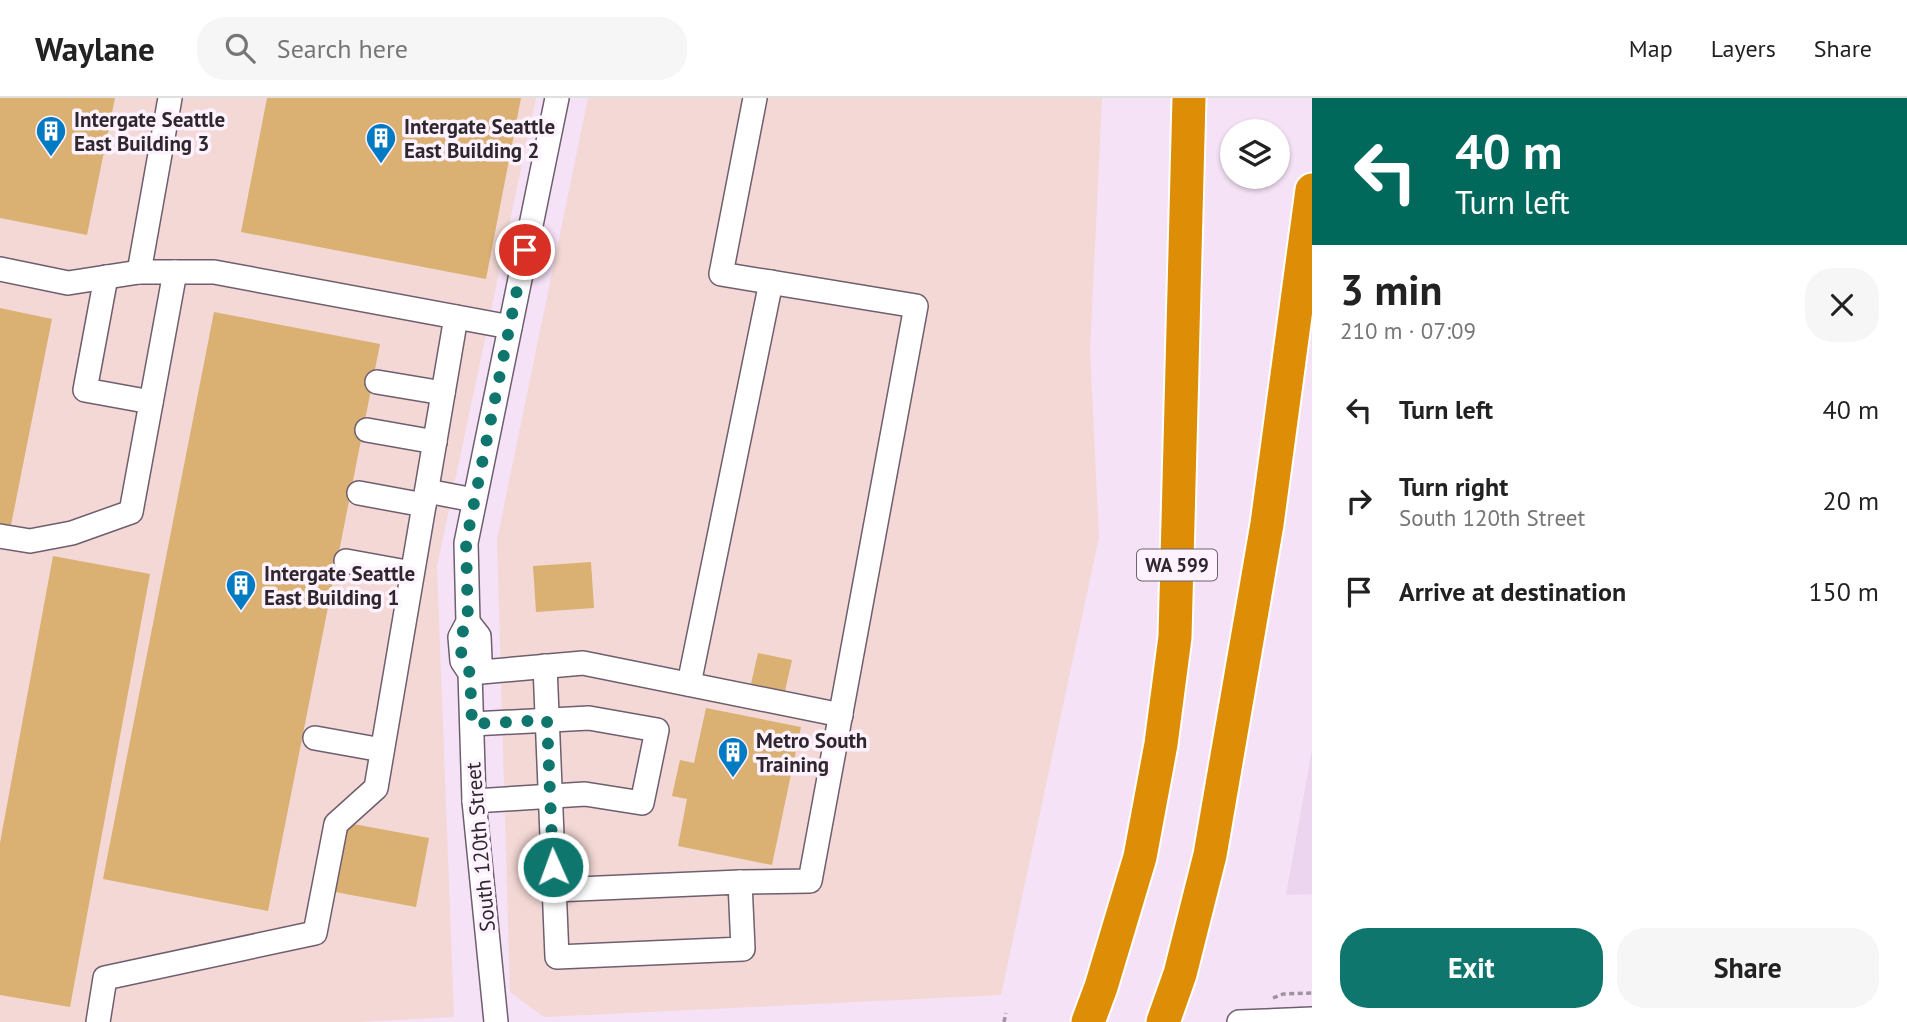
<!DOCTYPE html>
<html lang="en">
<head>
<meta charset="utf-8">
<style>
  :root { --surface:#fff; --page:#f6f6f6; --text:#222; --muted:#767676; --line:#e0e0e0; --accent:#0f766e }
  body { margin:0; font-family:"PT Sans",sans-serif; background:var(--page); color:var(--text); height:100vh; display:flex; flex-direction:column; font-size:26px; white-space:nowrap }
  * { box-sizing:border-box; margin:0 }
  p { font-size:23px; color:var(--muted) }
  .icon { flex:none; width:38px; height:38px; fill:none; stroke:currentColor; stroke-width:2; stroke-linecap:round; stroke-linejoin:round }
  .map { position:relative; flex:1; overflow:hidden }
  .panel { display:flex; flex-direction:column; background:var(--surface); width:595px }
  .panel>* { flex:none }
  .top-card { background:#00695c; color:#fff; overflow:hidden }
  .controls { position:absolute; left:1220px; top:21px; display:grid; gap:14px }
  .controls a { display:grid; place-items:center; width:70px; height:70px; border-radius:50%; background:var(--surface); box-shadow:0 2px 5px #0004; font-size:35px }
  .pin { position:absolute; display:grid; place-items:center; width:60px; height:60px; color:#fff; margin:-30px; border:4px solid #fff; border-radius:50%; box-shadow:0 2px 7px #0007 }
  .me { position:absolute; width:77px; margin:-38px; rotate:358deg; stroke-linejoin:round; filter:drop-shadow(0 0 5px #0008) }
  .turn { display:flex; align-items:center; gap:24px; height:147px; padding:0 28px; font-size:32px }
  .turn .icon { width:91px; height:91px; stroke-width:2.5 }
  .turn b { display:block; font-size:49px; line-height:60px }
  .round { display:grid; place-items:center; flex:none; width:74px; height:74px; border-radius:28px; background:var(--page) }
  .head { display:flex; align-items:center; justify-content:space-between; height:119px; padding:0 28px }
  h1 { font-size:42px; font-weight:700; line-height:52px }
  .button { display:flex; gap:14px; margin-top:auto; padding:14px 28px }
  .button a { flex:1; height:80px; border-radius:28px; background:var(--accent); color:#fff; font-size:28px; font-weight:700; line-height:80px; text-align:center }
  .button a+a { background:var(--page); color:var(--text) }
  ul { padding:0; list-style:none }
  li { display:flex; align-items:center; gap:21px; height:91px; padding:0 28px }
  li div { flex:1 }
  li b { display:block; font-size:26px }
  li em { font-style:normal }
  header { display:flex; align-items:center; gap:42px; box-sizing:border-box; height:98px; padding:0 35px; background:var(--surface); border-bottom:2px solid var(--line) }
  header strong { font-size:33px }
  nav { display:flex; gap:38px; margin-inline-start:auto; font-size:24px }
  .search { width:490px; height:63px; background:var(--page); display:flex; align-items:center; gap:18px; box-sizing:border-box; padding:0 24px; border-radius:28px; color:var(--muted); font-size:26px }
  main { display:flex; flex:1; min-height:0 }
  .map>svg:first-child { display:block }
  .built { fill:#ecd5ee }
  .industrial { fill:#f3d8d5 }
  .building { fill:#dab073 }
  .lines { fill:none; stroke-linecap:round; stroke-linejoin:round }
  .minor-casing { stroke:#6e5e6f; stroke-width:26 }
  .highway-casing { stroke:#fff; stroke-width:37 }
  .path { stroke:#a092a1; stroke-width:3.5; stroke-dasharray:5 3.5; stroke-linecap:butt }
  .minor { stroke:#fff; stroke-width:23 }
  .highway { stroke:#de8d06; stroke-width:33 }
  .route { stroke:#0f766e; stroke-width:12; stroke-dasharray:0 21.6 }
  .labels { text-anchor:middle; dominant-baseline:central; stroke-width:7; stroke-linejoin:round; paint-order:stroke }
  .shield { fill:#fef2fe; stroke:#6c646c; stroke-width:2 }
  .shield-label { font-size:19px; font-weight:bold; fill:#2e272e }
  .poi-label { font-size:21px; font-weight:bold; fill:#2e272e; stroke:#fef2fe; text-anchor:start }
  .street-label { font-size:21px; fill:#2e272e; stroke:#fef2fe }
</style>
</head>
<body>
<header>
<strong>Waylane</strong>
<div class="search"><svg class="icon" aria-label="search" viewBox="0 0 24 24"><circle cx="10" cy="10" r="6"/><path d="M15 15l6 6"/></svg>Search here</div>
<nav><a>Map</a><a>Layers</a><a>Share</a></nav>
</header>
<main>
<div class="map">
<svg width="1312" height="924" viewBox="0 0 1312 924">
  <rect width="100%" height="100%" fill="#f5e2f6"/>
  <polygon class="built" points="1312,651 1312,796 1286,797"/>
  <g class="industrial">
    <polygon points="0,0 536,0 437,468 454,919 358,924 0,924"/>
    <polygon points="588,0 1102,0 1090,253 1099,439 1001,897 544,919 510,894 497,442"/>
  </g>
  <g class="building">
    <polygon points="0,0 115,0 87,137 0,120"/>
    <polygon points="267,0 521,0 486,181 241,134"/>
    <polygon points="0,210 52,221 11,427 0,425"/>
    <polygon points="214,214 380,246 268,813 103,781"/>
    <polygon points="53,458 150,476 70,909 0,897 0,745"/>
    <polygon points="591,464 594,510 536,514 533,468"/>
    <polygon points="758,555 792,562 785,593 751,586"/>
    <polygon points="706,610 801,629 772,767 678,748 687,701 672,698 680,662 694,665"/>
    <polygon points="348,725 429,740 416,809 335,794"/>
  </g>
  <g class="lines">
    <g class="minor-casing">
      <g id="minor">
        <polyline points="0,171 68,185 139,174 214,174 510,229"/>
        <polyline points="139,174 170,0"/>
        <polyline points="106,179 85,292 151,304"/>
        <polyline points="377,284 443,295"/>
        <polyline points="367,332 435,344"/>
        <polyline points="427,393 474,402"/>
        <polyline points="359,395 424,407"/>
        <polyline points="0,438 30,443 72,435 131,414 175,174"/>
        <polyline points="346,463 412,475"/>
        <polyline points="468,524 479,538 480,562 470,575"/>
        <polyline points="545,568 557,859 743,851 740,784 554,792"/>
        <polyline points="470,575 583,565 841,617"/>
        <polyline points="689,586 771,184"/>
        <polyline points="472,626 589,620 657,632 642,705 585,696 474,703"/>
        <polyline points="315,640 382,652"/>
        <polyline points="740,784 810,783 916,208 721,176 755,0"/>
        <polyline points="98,924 105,880 315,835 336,726 376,690 456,219"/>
        <polyline points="496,924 474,703 470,575 462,563 460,539 468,524 466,445 557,0"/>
        <polyline points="1239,924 1312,921"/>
      </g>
    </g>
    <g class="highway-casing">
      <g id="highway">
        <polyline points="1088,924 1101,889 1140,759 1161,646 1175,539 1189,0"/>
        <polyline points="1163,924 1180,876 1210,757 1267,426 1312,92"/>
      </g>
    </g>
    <g class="path">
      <polyline points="1273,900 1283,896 1312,895"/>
      <polyline points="1004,924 1006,915"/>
    </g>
    <use href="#minor" class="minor"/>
    <use href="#highway" class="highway"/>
  </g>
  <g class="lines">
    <polyline class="route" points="525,152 466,445 468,524 460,539 462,563 470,575 472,626 547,622 553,769"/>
  </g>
  <defs>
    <g id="building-pin" transform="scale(1.575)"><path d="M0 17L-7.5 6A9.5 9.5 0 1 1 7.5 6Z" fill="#007ac3" stroke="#fef2fe"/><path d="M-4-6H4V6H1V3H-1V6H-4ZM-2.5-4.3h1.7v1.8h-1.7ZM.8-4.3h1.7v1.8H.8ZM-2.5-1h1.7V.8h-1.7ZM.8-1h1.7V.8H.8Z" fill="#fff"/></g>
  </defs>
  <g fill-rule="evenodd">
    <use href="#building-pin" x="51" y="33"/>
    <use href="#building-pin" x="381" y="40"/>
    <use href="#building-pin" x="241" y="487"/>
    <use href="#building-pin" x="733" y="654"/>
  </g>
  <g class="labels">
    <rect class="shield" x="1137" y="451.5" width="80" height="31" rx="5"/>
    <g class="shield-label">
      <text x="1177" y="467">WA 599</text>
    </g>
    <g class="poi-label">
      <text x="74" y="21">Intergate Seattle<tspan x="74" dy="24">East Building 3</tspan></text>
      <text x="404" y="28">Intergate Seattle<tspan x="404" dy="24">East Building 2</tspan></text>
      <text x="264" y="475">Intergate Seattle<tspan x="264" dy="24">East Building 1</tspan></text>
      <text x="756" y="642">Metro South<tspan x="756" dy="24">Training</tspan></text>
    </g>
    <g class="street-label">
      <text transform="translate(480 749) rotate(-95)">South 120th Street</text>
    </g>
  </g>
</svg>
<div class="controls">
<a><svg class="icon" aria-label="layers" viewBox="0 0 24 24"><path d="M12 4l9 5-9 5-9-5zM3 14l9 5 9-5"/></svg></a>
</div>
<div class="pin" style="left:525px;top:152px;background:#d93025"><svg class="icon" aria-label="arrive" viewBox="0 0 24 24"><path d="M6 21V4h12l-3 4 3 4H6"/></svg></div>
<svg class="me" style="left:553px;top:769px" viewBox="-20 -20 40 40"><circle r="17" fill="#0f766e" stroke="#fff" stroke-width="3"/><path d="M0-11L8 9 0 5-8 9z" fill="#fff"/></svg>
</div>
<section class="panel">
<div class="top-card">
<div class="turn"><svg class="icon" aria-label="left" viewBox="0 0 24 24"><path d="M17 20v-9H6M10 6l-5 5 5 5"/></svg><div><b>40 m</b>Turn left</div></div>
</div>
<div class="head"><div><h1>3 min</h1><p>210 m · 07:09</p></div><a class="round"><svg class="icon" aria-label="close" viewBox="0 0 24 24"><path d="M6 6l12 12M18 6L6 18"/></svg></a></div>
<ul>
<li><svg class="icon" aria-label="left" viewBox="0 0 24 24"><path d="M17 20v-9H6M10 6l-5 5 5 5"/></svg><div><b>Turn left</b></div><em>40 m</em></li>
<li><svg class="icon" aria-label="right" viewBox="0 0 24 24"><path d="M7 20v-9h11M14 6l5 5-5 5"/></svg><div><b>Turn right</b><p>South 120th Street</p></div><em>20 m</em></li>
<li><svg class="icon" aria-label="arrive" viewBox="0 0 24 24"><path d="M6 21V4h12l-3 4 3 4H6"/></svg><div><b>Arrive at destination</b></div><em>150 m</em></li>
</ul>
<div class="button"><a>Exit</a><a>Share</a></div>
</section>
</main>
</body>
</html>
